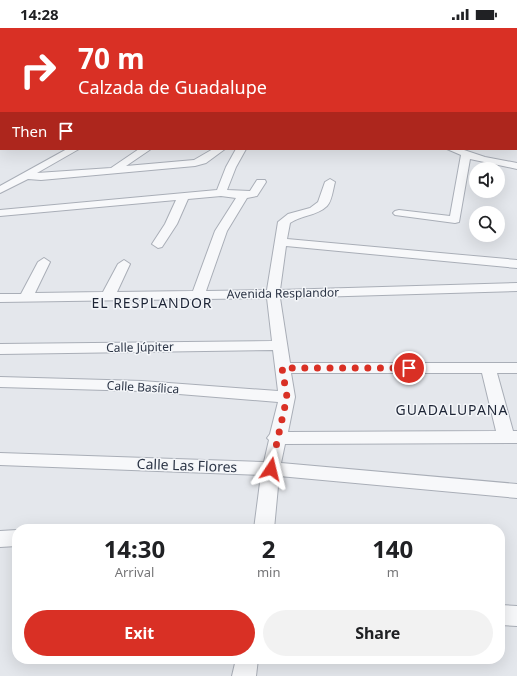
<!DOCTYPE html>
<html lang="en">
<head>
<meta charset="utf-8">
<style>
  :root { --surface:#fff; --page:#f2f2f2; --text:#202124; --muted:#757577; --accent:#d93025 }
  body { margin:0; font-family:"Noto Sans",sans-serif; background:var(--page); color:var(--text); height:100vh; display:flex; flex-direction:column; font-size:15px; white-space:nowrap }
  * { box-sizing:border-box; margin:0 }
  p { font-size:13px; color:var(--muted) }
  .icon { flex:none; width:22px; height:22px; fill:none; stroke:currentColor; stroke-width:2; stroke-linecap:round; stroke-linejoin:round }
  .map { position:relative; flex:1; overflow:hidden }
  .sheet { position:absolute; left:12px; top:496px; width:493px; height:140px; display:flex; flex-direction:column; background:var(--surface); border-radius:16px; box-shadow:0 4px 16px #0002 }
  .sheet>* { flex:none }
  .guide { position:absolute; left:0px; top:0px; width:517px; height:122px; box-shadow:0 4px 16px #0002; background:#d93025; color:#fff; overflow:hidden }
  .tools { position:absolute; left:469px; top:134px; display:grid; gap:8px }
  .tools a { display:grid; place-items:center; width:36px; height:36px; border-radius:50%; background:var(--surface); box-shadow:0 4px 16px #0002; font-size:20px }
  .pin { position:absolute; display:grid; place-items:center; width:34px; height:34px; color:#fff; margin:-17px; border:2px solid #fff; border-radius:50%; box-shadow:0 1px 4px #0007 }
  .me { position:absolute; width:44px; margin:-22px; rotate:10deg; stroke-linejoin:round; filter:drop-shadow(0 0 3px #0008) }
  .turn { display:flex; align-items:center; gap:14px; height:84px; padding:0 12px; font-size:18px }
  .turn .icon { width:52px; height:52px; stroke-width:2.5 }
  .turn b { display:block; font-size:28px; line-height:34px }
  .then { display:flex; align-items:center; height:38px; padding:0 12px; background:#0003; gap:8px; font-size:15px }
  .eta { display:flex; justify-content:space-evenly; align-items:center; height:68px; text-align:center }
  .eta b { font-size:24px; font-weight:700; line-height:28px }
  .action { display:flex; gap:8px; margin-top:auto; padding:8px 12px }
  .action a { flex:1; height:46px; border-radius:24px; background:var(--accent); color:#fff; font-size:16px; font-weight:700; line-height:46px; text-align:center }
  .action a+a { background:var(--page); color:var(--text) }
  .status { display:flex; justify-content:space-between; align-items:center; height:28px; padding:0 20px; background:var(--surface); direction:ltr }
  .status svg { height:11px; fill:currentColor }
  .map>svg:first-child { display:block }
  .lines { fill:none; stroke-linecap:round; stroke-linejoin:round }
  .minor-casing { stroke:#a9aeb7; stroke-width:2 }
  .minor { fill:#f7f8fa; fill-rule:evenodd }
  .route { stroke:#d93025; stroke-width:7; stroke-dasharray:0 12.6 }
  .labels { text-anchor:middle; dominant-baseline:central; stroke-width:3; stroke-linejoin:round; paint-order:stroke }
  .street-label { font-size:12px; fill:#2b3445; stroke:#f4f6f9 }
  .quarter-label { font-size:14px; letter-spacing:1px; fill:#1d2536; stroke:#f4f6f9 }
  .near-street-label { font-size:14px; fill:#2b3445; stroke:#f4f6f9 }
</style>
</head>
<body>
<div class="status"><b>14:28</b><svg viewBox="0 0 49 12"><path d="M0 12V9h3v3zM5 12V6h3v6zM10 12V3h3v9zM15 12V0h3v12zM26 1h20v11H26zM47 4h2v5h-2z"/></svg></div>
<div class="map">
<svg width="517" height="648" viewBox="0 0 517 648">
  <rect width="100%" height="100%" fill="#e4e7ec"/>
  <g class="lines">
    <g class="minor-casing">
      <g id="minor">
        <rect x="275" y="0" width="18" height="1"/>
        <rect x="373" y="0" width="12" height="1"/>
        <rect x="492" y="0" width="15" height="1"/>
        <polygon points="517,0 517,4 516,4 516,1 513,1"/>
        <rect x="0" y="15" width="1" height="4"/>
        <rect x="516" y="19" width="1" height="4"/>
        <rect x="0" y="32" width="1" height="4"/>
        <rect x="0" y="49" width="1" height="4"/>
        <rect x="516" y="63" width="1" height="4"/>
        <rect x="0" y="68" width="1" height="6"/>
        <rect x="0" y="80" width="1" height="6"/>
        <rect x="516" y="105" width="1" height="6"/>
        <polygon points="0,110 1,110 0,117"/>
        <polygon points="67,121 79,121 37,145 111,140 139,121 151,121 126,138 194,132 213,121 225,121 206,135 195,138 41,152 28,151 0,165 0,158"/>
        <path d="M236,121H246L236,139L227,162L250,163L257,152H265L266,154L257,168L247,170L227,203L206,263L267,262L278,194L288,186L310,180L318,174L325,154L330,151L335,154C333,161 332,173 327,178C317,188 301,187 290,195L287,211L517,232V240L286,218L280,262L517,255V263L280,270L290,335H517V345H497L513,403H517V415L285,416L281,435L517,456V470L279,448L274,501H254L261,447L0,437V425L264,434L269,412L267,410L270,406L278,374L142,363L0,359V349L142,353L278,363L273,322L0,326V316L272,313L267,270L0,274V266H21L38,234L44,230L50,234L35,265L103,264L118,236L124,232L130,236L117,264L193,263L215,203L236,170L221,168L188,171L177,196L162,219L158,220L152,216L165,196L176,172L0,188V182L217,162L226,139ZM291,345H482L496,403L288,404L295,369Z"/>
        <polygon points="447,121 461,121 485,129 517,135 517,141 470,131 459,194 455,195 395,187 393,185 395,183 399,182 450,188 461,127"/>
        <polygon points="17,502 17,518 0,519 0,503"/>
        <polygon points="500,577 517,578 517,598 500,597"/>
        <polygon points="236,631 258,631 256,648 232,648"/>
      </g>
    </g>
    <use href="#minor" class="minor"/>
  </g>
  <g class="lines">
    <polyline class="route" points="271,441 287,369 282,340 409,340"/>
  </g>
  <g class="labels">
    <g class="street-label">
      <text transform="translate(283 265) rotate(-1)">Avenida Resplandor</text>
      <text transform="translate(140 319) rotate(-1)">Calle Júpiter</text>
      <text transform="translate(143 359) rotate(3)">Calle Basílica</text>
    </g>
    <g class="quarter-label">
      <text x="152" y="274">EL RESPLANDOR</text>
      <text x="452" y="381">GUADALUPANA</text>
    </g>
    <g class="near-street-label">
      <text transform="translate(187 437) rotate(2)">Calle Las Flores</text>
    </g>
  </g>
</svg>
<div class="tools">
<a><svg class="icon" aria-label="sound" viewBox="0 0 24 24"><path d="M4 9h4l5-4v14l-5-4H4zM17 9q2 3 0 6"/></svg></a>
<a><svg class="icon" aria-label="search" viewBox="0 0 24 24"><circle cx="10" cy="10" r="6"/><path d="M15 15l6 6"/></svg></a>
</div>
<div class="pin" style="left:409px;top:340px;background:#d93025"><svg class="icon" aria-label="arrive" viewBox="0 0 24 24"><path d="M6 21V4h12l-3 4 3 4H6"/></svg></div>
<svg class="me" style="left:271px;top:441px" viewBox="-20 -20 40 40"><path d="M0-17L14 15 0 8-14 15z" fill="#d93025" stroke="#fff" stroke-width="4"/></svg>
<div class="guide">
<div class="turn"><svg class="icon" aria-label="right" viewBox="0 0 24 24"><path d="M7 20v-9h11M14 6l5 5-5 5"/></svg><div><b>70 m</b>Calzada de Guadalupe</div></div>
<div class="then">Then<svg class="icon" aria-label="arrive" viewBox="0 0 24 24"><path d="M6 21V4h12l-3 4 3 4H6"/></svg></div>
</div>
<section class="sheet">
<div class="eta">
<div><b>14:30</b><p>Arrival</p></div>
<div><b>2</b><p>min</p></div>
<div><b>140</b><p>m</p></div>
</div>
<div class="action"><a>Exit</a><a>Share</a></div>
</section>
</div>
</body>
</html>
